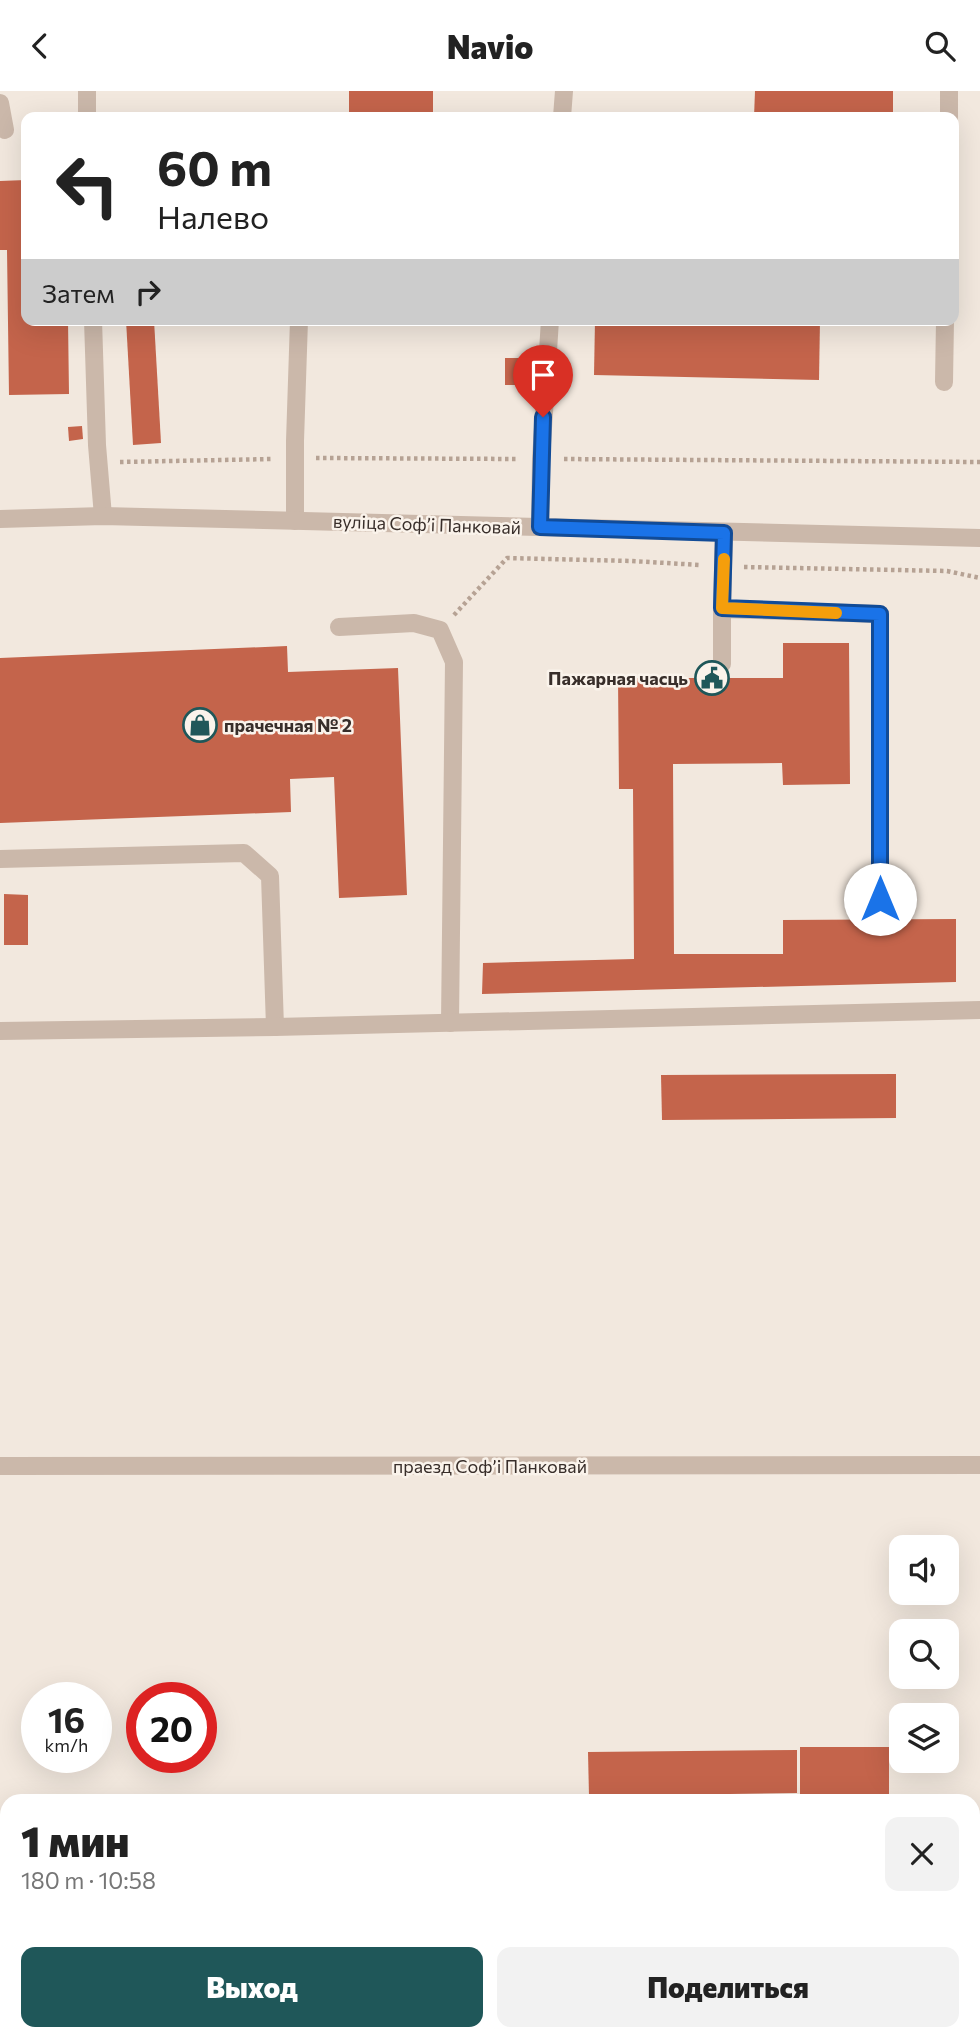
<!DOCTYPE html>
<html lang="ru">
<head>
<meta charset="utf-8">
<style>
  :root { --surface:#fff; --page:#f2f2f2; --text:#222; --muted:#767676; --accent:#1f5759 }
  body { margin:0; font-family:Commissioner,sans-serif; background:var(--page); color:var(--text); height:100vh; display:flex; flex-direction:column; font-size:26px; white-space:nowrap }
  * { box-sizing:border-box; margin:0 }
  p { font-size:23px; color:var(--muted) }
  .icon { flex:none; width:38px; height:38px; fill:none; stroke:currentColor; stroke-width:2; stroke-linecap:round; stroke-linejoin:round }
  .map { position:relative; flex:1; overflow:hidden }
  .details { position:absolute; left:0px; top:1703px; width:980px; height:247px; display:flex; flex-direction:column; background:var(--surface); border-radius:21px 21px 0 0; box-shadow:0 7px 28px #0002 }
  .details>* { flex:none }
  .banner { position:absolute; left:21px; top:21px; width:938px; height:214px; border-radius:14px; box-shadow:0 7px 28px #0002; background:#fff; color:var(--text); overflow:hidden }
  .tools { position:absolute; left:889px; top:1444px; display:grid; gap:14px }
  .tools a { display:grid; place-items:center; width:70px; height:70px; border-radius:14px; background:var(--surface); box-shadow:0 7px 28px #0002; font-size:35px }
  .speed { position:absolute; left:21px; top:1591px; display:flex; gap:14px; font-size:35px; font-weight:700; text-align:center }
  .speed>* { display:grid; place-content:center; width:91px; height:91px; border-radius:50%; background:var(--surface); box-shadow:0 7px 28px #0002; line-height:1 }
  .speed small { font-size:18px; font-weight:400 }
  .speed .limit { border:10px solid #d22; background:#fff; color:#111 }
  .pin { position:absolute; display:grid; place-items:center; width:60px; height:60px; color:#fff; margin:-72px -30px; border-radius:50% 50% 50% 0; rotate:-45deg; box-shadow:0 0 7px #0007 }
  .pin .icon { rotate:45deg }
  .me { position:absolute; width:77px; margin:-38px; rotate:0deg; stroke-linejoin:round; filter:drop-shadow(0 0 5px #0008) }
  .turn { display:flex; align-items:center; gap:24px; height:147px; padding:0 21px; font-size:32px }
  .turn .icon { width:91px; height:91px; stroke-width:2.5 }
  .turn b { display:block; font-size:49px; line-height:60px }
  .then { display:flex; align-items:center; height:66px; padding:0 21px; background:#0003; gap:14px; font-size:26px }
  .round { display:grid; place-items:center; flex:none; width:74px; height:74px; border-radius:14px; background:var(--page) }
  .summary { display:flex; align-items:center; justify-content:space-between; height:119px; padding:0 21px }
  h1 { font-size:42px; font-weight:800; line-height:52px }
  .action { display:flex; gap:14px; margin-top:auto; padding:14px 21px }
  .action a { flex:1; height:80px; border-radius:14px; background:var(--accent); color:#fff; font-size:28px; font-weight:800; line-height:80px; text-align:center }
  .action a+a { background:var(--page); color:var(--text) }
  header { display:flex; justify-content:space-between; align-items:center; height:91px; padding:0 21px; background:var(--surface); font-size:32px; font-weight:800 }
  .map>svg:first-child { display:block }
  .building { fill:#c4644b }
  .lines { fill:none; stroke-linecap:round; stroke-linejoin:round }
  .path { stroke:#b6a294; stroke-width:4.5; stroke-dasharray:3.5 3.5; stroke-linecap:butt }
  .service { stroke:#cbb8aa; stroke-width:18 }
  .minor { stroke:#cbb8aa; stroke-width:18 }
  .rail-casing { stroke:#382e2a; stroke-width:8 }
  .rail { stroke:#faf3eb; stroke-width:5; stroke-dasharray:16; stroke-linecap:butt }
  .route-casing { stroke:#114b97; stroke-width:18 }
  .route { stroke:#1a73e8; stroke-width:12 }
  .slow { stroke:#f59e0b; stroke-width:12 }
  .labels { text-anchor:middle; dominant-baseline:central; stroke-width:5; stroke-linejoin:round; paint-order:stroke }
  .street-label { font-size:18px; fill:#382e2a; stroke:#faf3eb }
  .poi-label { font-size:18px; font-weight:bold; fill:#382e2a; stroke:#faf3eb; text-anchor:end }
</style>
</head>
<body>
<header><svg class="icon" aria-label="back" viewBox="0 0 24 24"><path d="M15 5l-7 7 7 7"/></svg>Navio<svg class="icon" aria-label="search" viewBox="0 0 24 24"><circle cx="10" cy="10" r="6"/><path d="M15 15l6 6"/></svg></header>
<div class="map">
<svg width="980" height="1948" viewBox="0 0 980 1948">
  <rect width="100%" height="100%" fill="#f2e8de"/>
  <g class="building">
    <rect x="349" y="0" width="84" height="26"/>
    <polygon points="755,0 893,0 893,26 754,26"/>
    <polygon points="26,89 26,229 68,229 69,303 9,304 7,159 0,159 0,90"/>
    <polygon points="126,229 154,229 161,352 133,354"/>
    <polygon points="595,229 820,229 819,289 594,284"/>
    <polygon points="825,229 889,229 889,233 825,232"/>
    <rect x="505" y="267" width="17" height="27"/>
    <polygon points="82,335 83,348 69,350 68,336"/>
    <polygon points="783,552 849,552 850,693 783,694 782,672 673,673 674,863 783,863 783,829 956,828 956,891 482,903 483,872 634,868 633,698 619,698 618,587 783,587"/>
    <polygon points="287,555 288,581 398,577 407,804 339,807 334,686 290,688 291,721 0,732 0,567"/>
    <polygon points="4,803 28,804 28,854 4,854"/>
    <polygon points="896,983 896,1027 662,1029 661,984"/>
    <rect x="800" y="1656" width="89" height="54"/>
    <polygon points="797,1659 797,1702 589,1705 588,1661"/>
    <polygon points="0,1927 7,1927 7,1942 435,1942 435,1948 0,1948"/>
  </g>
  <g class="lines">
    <g class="path">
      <polyline points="316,367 517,368"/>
      <polyline points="564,368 980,371"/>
      <polyline points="120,371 272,368"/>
      <polyline points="744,476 947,480 980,487"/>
      <polyline points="454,524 507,467 632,470 700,474"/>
    </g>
    <g class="service">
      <polyline points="87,0 87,26"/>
      <polyline points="0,12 5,39"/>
      <polyline points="562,26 564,0"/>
      <polyline points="949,26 949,0"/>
      <polyline points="93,229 97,354 103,425"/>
      <polyline points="944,291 945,229"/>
      <polyline points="295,430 295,350 299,229"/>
      <polyline points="540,436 541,368 550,229"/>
      <polyline points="724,442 722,518 880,523 880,808"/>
      <polyline points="339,536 414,532 440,539 454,571 450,932"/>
      <polyline points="722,573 722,518"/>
      <polyline points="0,768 244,762 270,785 275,936"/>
      <polyline points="0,940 275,936 980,919"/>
      <polyline points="0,1375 980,1374"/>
      <polyline points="973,1737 980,1737"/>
    </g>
    <polyline class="minor" points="0,428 103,425 980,447"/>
    <g class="rail-casing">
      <polyline id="rail" points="0,1778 7,1778"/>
    </g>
    <use href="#rail" class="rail"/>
  </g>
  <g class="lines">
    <g class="route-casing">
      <polyline id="route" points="543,326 540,436 724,442 722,517 880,523 880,808"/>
    </g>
    <use href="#route" class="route"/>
    <polyline class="slow" points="724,468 722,517 836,522"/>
  </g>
  <defs>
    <g id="civic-ring" transform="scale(1.75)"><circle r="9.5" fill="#faf3eb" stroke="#1f5759" stroke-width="1.5"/><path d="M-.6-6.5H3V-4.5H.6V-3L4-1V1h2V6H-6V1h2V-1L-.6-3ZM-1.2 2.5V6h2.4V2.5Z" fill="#1f5759"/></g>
    <g id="shop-ring" transform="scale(1.75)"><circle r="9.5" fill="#faf3eb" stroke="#1f5759" stroke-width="1.5"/><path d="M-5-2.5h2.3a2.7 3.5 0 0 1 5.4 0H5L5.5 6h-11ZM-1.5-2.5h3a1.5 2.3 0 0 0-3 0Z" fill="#1f5759"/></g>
  </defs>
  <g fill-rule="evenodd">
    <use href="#civic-ring" x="712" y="587"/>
    <use href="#shop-ring" x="200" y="634"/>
  </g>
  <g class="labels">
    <g class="street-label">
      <text transform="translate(427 433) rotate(2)">вуліца Софʼі Панковай</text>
      <text x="490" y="1375">праезд Софʼі Панковай</text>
    </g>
    <g class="poi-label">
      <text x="688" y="587">Пажарная часць</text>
      <text x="224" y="634" text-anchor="start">прачечная № 2</text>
    </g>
  </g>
</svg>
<div class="tools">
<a><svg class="icon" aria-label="sound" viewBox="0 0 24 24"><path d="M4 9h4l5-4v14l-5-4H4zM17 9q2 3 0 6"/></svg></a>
<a><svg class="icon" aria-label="search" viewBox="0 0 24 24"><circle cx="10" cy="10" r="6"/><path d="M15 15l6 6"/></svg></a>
<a><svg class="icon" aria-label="layers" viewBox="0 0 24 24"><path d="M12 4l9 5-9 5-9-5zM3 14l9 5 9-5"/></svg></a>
</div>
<div class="speed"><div>16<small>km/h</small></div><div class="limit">20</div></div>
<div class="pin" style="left:543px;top:326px;background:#d93025"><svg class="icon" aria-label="arrive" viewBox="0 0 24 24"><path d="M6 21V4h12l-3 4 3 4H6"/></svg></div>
<svg class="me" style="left:880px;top:808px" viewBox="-20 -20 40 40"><circle r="19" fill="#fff"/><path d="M0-13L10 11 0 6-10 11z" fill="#1a73e8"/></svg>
<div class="banner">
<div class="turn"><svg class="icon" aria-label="left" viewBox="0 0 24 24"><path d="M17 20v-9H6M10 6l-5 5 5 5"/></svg><div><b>60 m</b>Налево</div></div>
<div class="then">Затем<svg class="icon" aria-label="right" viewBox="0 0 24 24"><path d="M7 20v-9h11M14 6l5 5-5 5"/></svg></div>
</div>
<section class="details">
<div class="summary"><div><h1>1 мин</h1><p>180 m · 10:58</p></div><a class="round"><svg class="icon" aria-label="close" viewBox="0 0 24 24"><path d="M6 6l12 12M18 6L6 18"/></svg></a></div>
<div class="action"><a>Выход</a><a>Поделиться</a></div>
</section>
</div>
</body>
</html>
